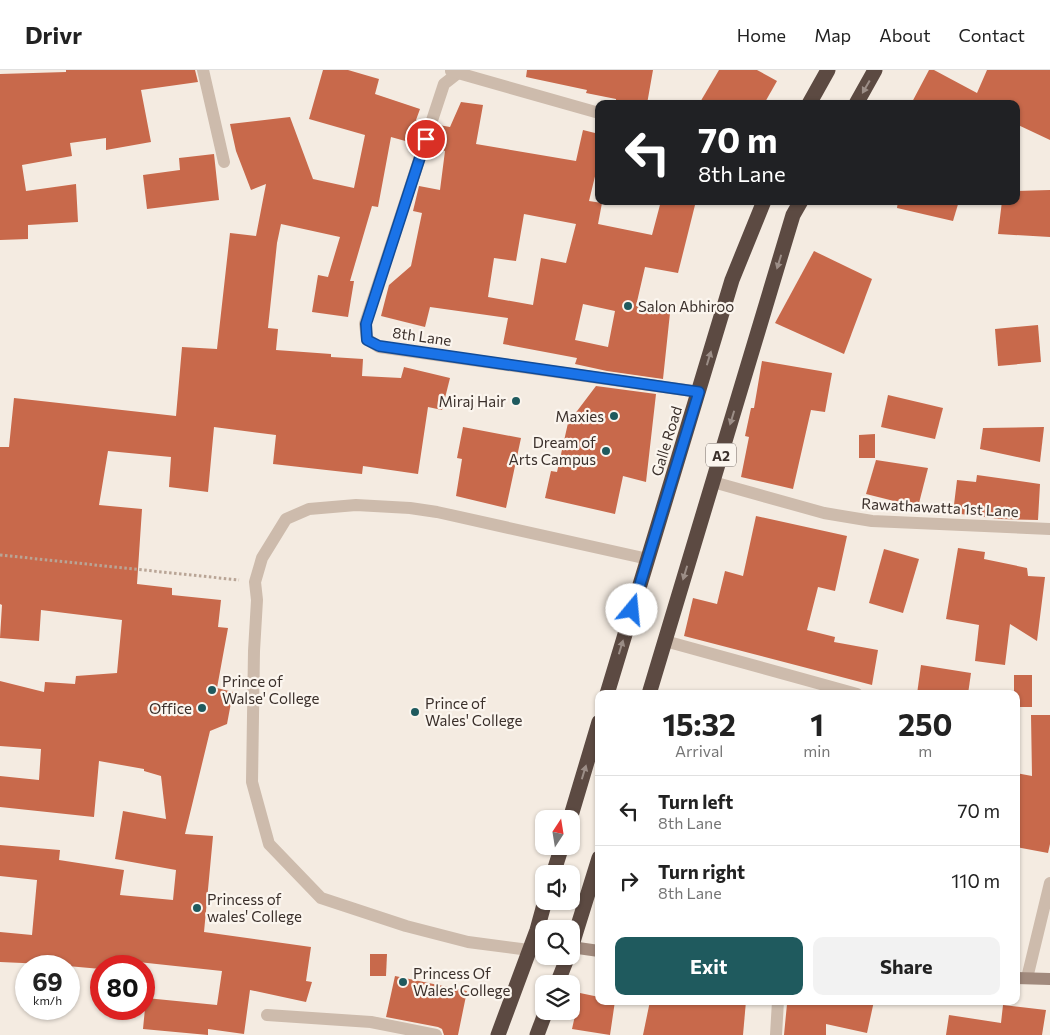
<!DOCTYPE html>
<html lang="en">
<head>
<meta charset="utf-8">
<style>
  :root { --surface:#fff; --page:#f2f2f2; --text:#222; --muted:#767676; --line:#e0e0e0; --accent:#1f5a5e }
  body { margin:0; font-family:Commissioner,sans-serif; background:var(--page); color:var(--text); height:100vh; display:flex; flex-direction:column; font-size:19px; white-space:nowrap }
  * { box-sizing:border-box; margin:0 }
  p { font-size:16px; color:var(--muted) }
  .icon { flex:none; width:28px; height:28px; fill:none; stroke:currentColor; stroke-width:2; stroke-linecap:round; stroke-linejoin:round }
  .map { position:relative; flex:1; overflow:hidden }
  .sheet { position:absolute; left:595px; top:620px; width:425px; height:315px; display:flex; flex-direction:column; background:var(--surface); border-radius:10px; box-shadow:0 1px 4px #0004 }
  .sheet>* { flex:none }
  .hud { position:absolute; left:595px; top:30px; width:425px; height:105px; border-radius:10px; box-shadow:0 1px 4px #0004; background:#202124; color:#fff; overflow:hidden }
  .needle { width:32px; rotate:12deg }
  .fabs { position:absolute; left:535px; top:740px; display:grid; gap:10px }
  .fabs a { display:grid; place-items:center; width:45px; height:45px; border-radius:10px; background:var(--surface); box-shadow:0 1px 4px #0004; font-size:25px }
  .speed { position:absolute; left:15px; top:885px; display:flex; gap:10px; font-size:25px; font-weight:700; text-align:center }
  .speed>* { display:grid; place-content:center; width:65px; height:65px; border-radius:50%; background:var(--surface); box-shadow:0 1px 4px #0004; line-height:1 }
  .speed small { font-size:12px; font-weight:400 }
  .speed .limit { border:8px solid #d22; background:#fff; color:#111 }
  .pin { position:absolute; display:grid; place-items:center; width:42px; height:42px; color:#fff; margin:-21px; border:2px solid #fff; border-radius:50%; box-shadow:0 1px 5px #0007 }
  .me { position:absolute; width:55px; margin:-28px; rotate:17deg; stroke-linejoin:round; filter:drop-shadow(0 0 4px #0008) }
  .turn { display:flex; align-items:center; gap:18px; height:105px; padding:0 20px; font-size:22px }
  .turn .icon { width:65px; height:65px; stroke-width:2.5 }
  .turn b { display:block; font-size:35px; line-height:42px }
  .eta { display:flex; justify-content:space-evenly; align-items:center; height:85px; text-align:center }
  .eta b { font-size:30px; font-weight:700; line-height:35px }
  .primary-button { display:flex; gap:10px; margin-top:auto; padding:10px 20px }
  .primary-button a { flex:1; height:58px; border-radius:10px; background:var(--accent); color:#fff; font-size:20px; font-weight:700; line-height:58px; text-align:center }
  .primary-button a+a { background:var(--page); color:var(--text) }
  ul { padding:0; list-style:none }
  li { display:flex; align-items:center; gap:15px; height:70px; padding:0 20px; border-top:1px solid var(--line) }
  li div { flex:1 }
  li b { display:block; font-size:19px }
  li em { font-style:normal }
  header { display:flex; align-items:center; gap:30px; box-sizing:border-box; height:70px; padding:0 25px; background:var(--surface); border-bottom:1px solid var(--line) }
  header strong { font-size:24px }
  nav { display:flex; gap:28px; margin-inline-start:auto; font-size:18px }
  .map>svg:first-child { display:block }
  .building { fill:#c8694b; fill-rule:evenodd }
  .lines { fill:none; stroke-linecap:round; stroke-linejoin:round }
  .path { stroke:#b9a596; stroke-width:3; stroke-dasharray:2.5 2.5; stroke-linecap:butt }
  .street { stroke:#cdbbac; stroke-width:12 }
  .secondary { stroke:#a18a7d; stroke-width:12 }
  .highway { stroke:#5c4a42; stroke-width:15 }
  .oneway { fill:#9c8e87 }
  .route-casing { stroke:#114b97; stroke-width:12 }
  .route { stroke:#1a73e8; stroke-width:9 }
  .poi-dot { fill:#1f5a5e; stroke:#fbf5ee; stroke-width:2 }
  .labels { text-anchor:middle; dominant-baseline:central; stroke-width:4.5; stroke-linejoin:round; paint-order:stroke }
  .shield { fill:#fbf5ee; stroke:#756b66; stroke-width:1 }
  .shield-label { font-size:14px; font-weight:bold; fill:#3b302b }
  .poi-label { font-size:15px; fill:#3b302b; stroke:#fbf5ee; text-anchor:start }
  .street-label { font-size:15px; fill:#3b302b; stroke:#fbf5ee }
</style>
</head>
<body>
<header>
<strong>Drivr</strong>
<nav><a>Home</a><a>Map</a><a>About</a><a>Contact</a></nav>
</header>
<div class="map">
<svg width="1050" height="965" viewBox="0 0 1050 965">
  <rect width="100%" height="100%" fill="#f4ebe1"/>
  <g class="building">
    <polygon points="66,0 195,0 198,12 141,20 151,72 106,80 106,68 70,73 72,86 22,95 26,121 76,114 78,152 28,155 28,169 0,170 0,4 66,2"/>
    <polygon points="323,0 348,0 379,9 375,24 420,39 416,50 423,52 416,74 391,67 378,137 372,136 350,211 354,211 348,247 312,242 318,205 328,207 340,167 281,154 277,173 268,258 278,259 276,280 331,284 331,287 363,289 362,306 401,308 404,297 450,308 442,340 428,337 418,404 363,396 362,404 273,394 276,365 214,357 208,422 169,417 171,387 108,381 99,435 142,439 137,514 172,518 172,525 221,530 218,557 228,558 217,618 233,622 227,654 210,661 185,764 213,766 204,862 311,877 306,911 312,912 306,932 250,920 244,964 208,959 208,965 143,959 146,928 217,935 222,901 138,892 137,896 101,896 101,899 45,894 0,892 0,862 32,865 37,810 0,806 0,775 60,780 59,790 124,800 120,825 173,830 176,800 115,789 123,741 166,749 161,706 144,701 144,699 99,691 94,747 0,737 0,706 39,710 41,679 0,676 0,611 44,622 45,612 75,614 76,606 117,603 122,550 41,540 39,571 0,568 2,535 0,534 0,377 9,377 14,328 176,346 182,277 217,279 230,163 256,166 266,114 251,120 236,81 230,54 290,47 313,109 354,118 365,65 309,49"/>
    <polygon points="527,0 653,0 647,34 632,34 616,30 616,29 586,23 587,20 526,7"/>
    <polygon points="719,0 757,0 777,11 764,34 699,34"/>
    <polygon points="929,0 934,0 977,23 987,0 1050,0 1050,70 1016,54 1016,34 911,34"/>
    <path d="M461,32L483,35L476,74L576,91L583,60L599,64V90L589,131L602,133L598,154L652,165L661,131H696L678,203L645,197L636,236L670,243L663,309L607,301L575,294L577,288L503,274L508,248L430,237L425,257L381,246L389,215L411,196L422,143L413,141L419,116L440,120L445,81L432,78L439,55L450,57ZM524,144L576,154L566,193L541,188L533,235L488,227L494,188L516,191ZM583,234L615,241L608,277L575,270Z"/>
    <polygon points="214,84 219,130 147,139 143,105 180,100 179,88"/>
    <polygon points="1050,120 1050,167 998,164 1002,131 1016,131 1016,121"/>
    <polygon points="898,131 959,131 953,151 897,138"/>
    <polygon points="814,181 872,209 844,284 775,253"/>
    <polygon points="1038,255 1041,292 998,296 995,259"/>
    <polygon points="762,291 832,303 825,342 811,340 793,419 741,407 749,367 745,366 751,338 754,338"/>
    <polygon points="596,316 656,324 646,412 623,406 615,444 545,428 551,401 557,402 568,353"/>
    <polygon points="888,325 943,338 935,369 881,357"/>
    <polygon points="463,357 521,368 506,438 456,426 462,389 457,388"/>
    <polygon points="1044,357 1040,392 980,379 983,358"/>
    <polygon points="875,364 875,388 859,388 859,365"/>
    <polygon points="876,390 928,398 918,437 866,424"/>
    <polygon points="977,405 1040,414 1038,450 1000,449 953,443 957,410 976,412"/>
    <polygon points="756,446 847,466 835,521 818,517 807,560 835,567 834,572 878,580 872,615 684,566 693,528 717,534 725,501 743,506"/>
    <polygon points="958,478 985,482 984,489 1027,498 1028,506 1045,507 1037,571 1010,554 1005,595 975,591 979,555 946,549"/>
    <polygon points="884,479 919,489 903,543 869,533"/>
    <polygon points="921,595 971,603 968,624 917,624"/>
    <polygon points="1014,605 1032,605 1032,637 1016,637 1016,624 1014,624"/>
    <polygon points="1031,645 1050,645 1050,774 1048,783 1016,777 1016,703 1032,706"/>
    <polygon points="370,884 387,884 386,906 370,906"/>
    <polygon points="395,906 467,921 458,965 444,965 442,959 438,957 386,947"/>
    <polygon points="580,923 599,927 599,931 615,931 610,965 572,959"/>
    <polygon points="650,931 746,931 743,965 643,965"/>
    <polygon points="838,931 874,931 867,963 826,954 826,965 784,965 787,934 837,935"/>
    <polygon points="1003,935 1046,940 1042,965 946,965 949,945 1001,953"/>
  </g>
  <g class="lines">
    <polyline class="path" points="0,485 239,510"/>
    <g class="street">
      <polyline points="203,0 224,92"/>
      <polyline points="459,0 458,3 444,14 365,254 367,269 379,277 699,322"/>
      <polyline points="451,1 599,43"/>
      <polyline points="713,412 824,443 872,451 1050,459"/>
      <polyline points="665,571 857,624"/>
      <polyline points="529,880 468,872 406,856 321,828 269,774 252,712 254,581 257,530 255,512 262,488 286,449 309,439 356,435 410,438 437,442 648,489"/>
      <polyline points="1027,908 1050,813"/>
      <polyline points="267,945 371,952 436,965"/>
      <polyline points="776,965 778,931"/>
    </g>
    <g class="secondary">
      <polyline points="571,877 599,881"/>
      <polyline points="529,880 544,879"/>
      <polyline points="1016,908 1050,909"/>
    </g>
    <g class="highway">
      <polyline points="809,34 828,0"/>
      <polyline points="856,34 875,0"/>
      <polyline points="607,624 732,210 764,131"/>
      <polyline points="649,624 793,145 801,131"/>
      <polyline points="570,749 599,652"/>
      <polyline points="553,804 562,776"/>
      <polyline points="571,878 599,788"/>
      <polyline points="557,914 568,886"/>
      <polyline points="498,965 537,860 545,831"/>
      <polyline points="537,965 546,941"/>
    </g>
  </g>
  <defs><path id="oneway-solid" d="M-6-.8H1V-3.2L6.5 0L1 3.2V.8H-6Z" transform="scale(1.25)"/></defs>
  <g class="oneway">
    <use href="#oneway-solid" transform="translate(866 17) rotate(120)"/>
    <use href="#oneway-solid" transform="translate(779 192) rotate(107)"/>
    <use href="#oneway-solid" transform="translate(709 288) rotate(-73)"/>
    <use href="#oneway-solid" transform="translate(732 348) rotate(107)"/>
    <use href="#oneway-solid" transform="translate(685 503) rotate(107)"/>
    <use href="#oneway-solid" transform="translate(621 577) rotate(-73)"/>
    <use href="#oneway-solid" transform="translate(584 702) rotate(-73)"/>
  </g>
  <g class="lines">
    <g class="route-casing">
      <polyline id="route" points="426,69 366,254 367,270 379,276 699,322 632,540"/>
    </g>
    <use href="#route" class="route"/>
  </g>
  <g class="poi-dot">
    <circle cx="628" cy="236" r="5"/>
    <circle cx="516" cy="331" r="5"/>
    <circle cx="614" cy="346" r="5"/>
    <circle cx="606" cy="381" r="5"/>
    <circle cx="212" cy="620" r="5"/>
    <circle cx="202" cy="638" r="5"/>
    <circle cx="415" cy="642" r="5"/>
    <circle cx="197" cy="838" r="5"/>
    <circle cx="403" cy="912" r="5"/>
  </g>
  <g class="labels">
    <rect class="shield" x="706" y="373.5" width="30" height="23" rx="4"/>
    <g class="shield-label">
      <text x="721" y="385">A2</text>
    </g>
    <g class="poi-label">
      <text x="638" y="236">Salon Abhiroo</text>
      <text x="506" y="331" text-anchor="end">Miraj Hair</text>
      <text x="604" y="346" text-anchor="end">Maxies</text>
      <text x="596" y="372" text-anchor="end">Dream of<tspan x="596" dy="17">Arts Campus</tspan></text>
      <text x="222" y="611">Prince of<tspan x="222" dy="17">Walse' College</tspan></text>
      <text x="425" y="633">Prince of<tspan x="425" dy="17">Wales' College</tspan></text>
      <text x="192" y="638" text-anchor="end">Office</text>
      <text x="207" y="829">Princess of<tspan x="207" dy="17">wales' College</tspan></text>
      <text x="413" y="903">Princess Of<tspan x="413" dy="17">Wales' College</tspan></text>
    </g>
    <g class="street-label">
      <text transform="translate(422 266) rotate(8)">8th Lane</text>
      <text transform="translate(666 371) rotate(-73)">Galle Road</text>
      <text transform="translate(940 437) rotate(3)">Rawathawatta 1st Lane</text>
    </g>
  </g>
</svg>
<div class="fabs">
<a><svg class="needle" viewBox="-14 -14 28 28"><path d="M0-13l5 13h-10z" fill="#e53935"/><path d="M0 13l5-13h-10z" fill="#767676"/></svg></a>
<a><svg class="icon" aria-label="sound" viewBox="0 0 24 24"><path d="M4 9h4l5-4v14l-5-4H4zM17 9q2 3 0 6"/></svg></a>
<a><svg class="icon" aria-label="search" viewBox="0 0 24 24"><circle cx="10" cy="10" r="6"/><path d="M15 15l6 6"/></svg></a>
<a><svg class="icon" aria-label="layers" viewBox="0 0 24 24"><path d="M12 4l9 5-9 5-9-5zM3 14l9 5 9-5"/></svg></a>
</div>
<div class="speed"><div>69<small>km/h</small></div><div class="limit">80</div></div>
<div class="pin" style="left:426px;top:69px;background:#d93025"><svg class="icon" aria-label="arrive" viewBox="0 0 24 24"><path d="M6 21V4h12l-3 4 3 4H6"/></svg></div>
<svg class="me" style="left:632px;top:540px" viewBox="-20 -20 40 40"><circle r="19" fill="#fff"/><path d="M0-13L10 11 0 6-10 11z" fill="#1a73e8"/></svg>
<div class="hud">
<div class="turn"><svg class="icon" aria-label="left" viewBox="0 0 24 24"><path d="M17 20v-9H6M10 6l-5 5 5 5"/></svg><div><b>70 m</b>8th Lane</div></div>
</div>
<section class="sheet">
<div class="eta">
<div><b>15:32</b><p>Arrival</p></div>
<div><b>1</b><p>min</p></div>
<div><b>250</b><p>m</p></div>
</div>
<ul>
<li><svg class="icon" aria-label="left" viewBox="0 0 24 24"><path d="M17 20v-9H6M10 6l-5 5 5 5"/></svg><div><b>Turn left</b><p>8th Lane</p></div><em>70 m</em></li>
<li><svg class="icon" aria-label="right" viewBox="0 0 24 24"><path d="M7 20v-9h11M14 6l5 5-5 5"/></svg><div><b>Turn right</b><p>8th Lane</p></div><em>110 m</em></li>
</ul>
<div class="primary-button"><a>Exit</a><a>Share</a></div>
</section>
</div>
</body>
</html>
